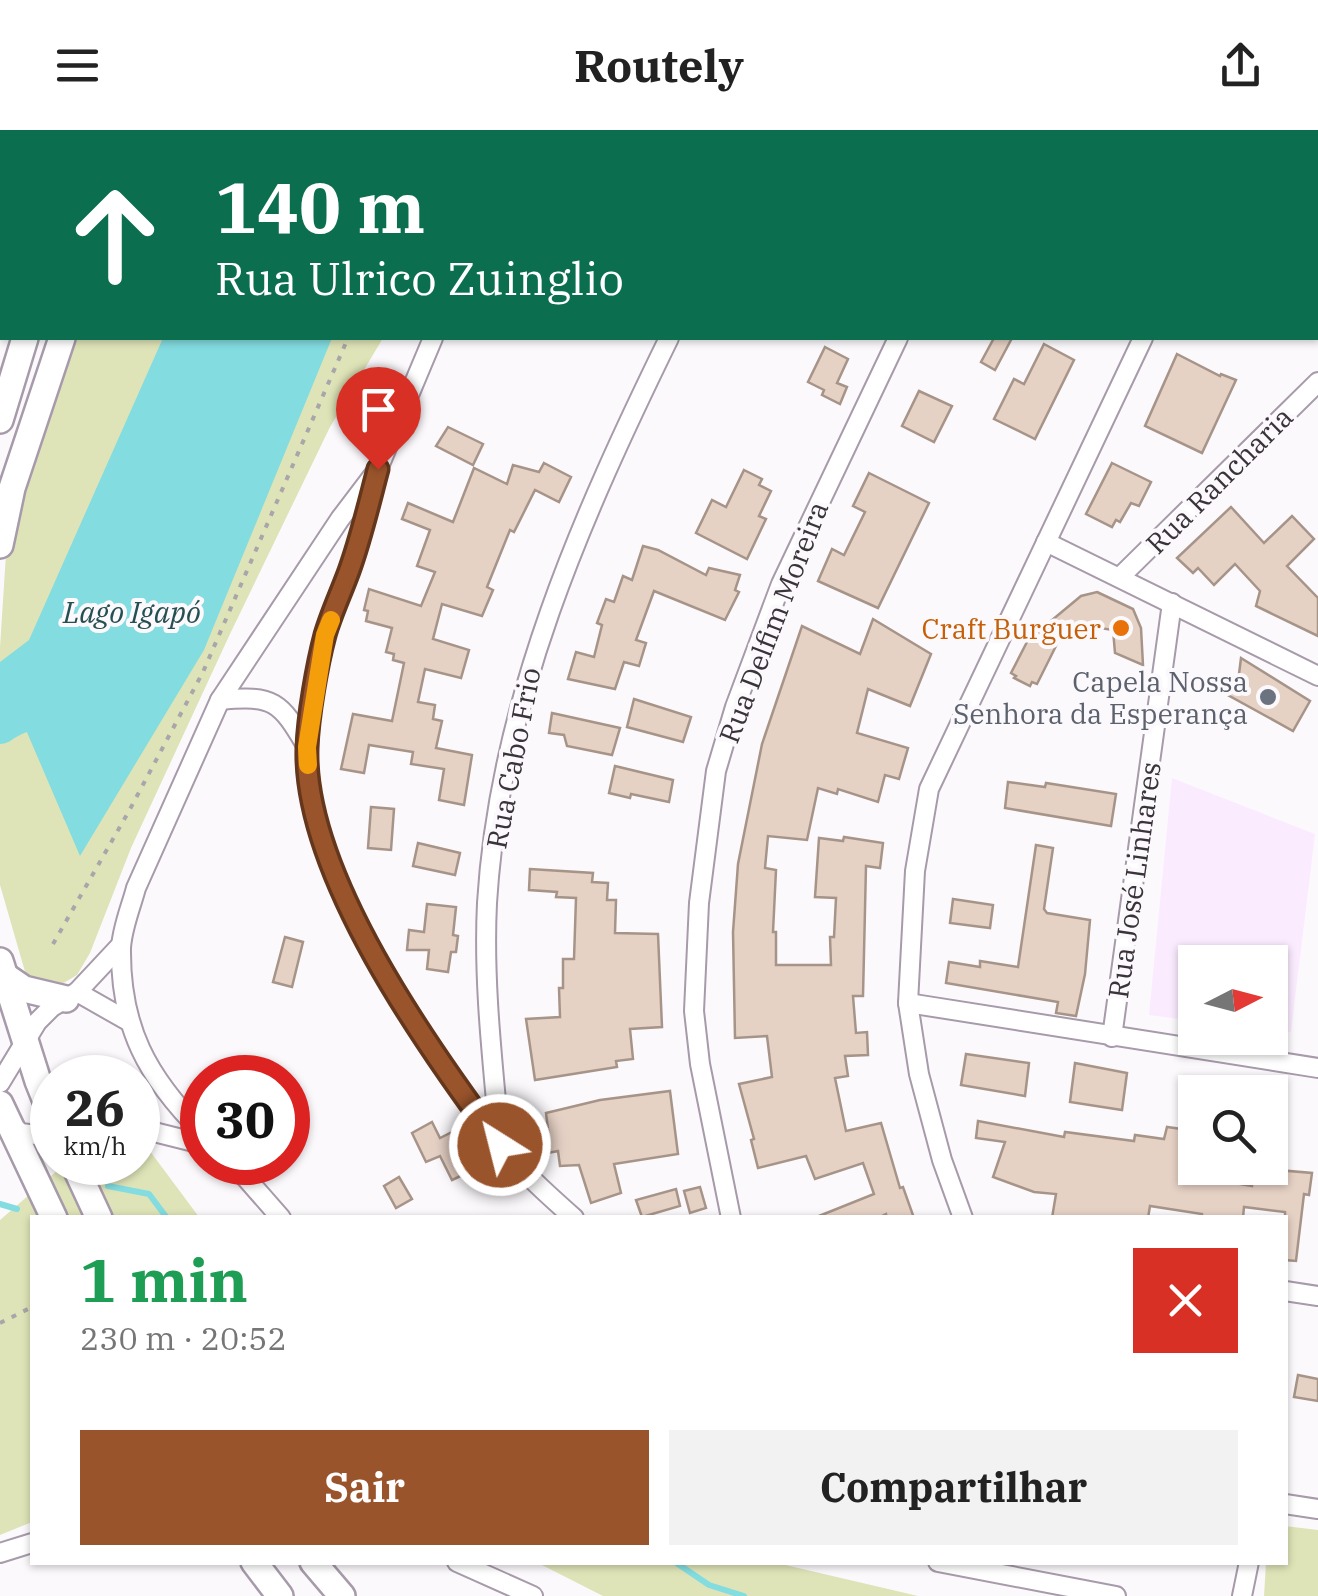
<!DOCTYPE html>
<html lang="pt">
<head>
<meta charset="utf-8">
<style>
  :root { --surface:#fff; --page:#f2f2f2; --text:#222; --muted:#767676; --accent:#9a542b }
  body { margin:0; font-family:"IBM Plex Serif",serif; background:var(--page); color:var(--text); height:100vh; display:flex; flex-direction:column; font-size:38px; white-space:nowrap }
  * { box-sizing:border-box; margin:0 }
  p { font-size:32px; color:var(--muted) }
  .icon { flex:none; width:55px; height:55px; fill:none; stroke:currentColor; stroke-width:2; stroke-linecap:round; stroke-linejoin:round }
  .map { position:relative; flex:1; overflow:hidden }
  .drawer { position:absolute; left:30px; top:1085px; width:1258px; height:350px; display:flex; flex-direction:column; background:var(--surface); border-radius:0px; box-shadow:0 2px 8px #0004 }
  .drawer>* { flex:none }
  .guide { position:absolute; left:0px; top:0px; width:1320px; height:210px; box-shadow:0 2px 8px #0004; background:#0b6e4f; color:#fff; overflow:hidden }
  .needle { width:65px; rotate:84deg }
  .fabs { position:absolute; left:1178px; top:815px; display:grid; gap:20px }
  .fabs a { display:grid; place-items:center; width:110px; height:110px; border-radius:0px; background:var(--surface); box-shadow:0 2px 8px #0004; font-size:50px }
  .speed { position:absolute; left:30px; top:925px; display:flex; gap:20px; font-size:50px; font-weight:700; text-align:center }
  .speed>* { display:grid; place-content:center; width:130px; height:130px; border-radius:50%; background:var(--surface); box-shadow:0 2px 8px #0004; line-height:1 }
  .speed small { font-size:25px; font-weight:400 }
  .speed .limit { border:15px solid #d22; background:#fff; color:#111 }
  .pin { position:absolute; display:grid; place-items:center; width:85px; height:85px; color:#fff; margin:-102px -42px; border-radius:50% 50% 50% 0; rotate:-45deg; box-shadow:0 0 10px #0007 }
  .pin .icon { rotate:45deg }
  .me { position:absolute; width:110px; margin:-55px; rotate:324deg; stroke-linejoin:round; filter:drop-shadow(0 0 8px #0008) }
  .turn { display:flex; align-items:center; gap:35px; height:210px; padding:0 50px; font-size:45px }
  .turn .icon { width:130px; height:130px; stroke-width:2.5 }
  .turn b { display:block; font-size:70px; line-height:85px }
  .round { display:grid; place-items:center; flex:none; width:105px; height:105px; border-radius:0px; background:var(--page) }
  .headline { display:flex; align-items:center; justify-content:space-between; height:170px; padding:0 50px }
  h1 { font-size:60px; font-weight:800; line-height:75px; color:#1e9e55 }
  .primary-button { display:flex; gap:20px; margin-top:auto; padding:20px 50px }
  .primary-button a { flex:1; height:115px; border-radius:0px; background:var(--accent); color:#fff; font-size:40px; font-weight:800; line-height:115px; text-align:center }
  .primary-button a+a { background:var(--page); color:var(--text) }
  header { display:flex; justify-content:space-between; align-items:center; height:130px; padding:0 50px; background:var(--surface); font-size:45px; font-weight:800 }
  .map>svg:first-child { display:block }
  .built { fill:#fbebff }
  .green { fill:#dfe4b8 }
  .water { fill:#83dce0 }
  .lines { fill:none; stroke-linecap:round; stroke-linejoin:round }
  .stream { stroke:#83dce0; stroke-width:6 }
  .river { stroke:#83dce0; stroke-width:38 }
  .building { fill:#e6d1c5; stroke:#a79488; stroke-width:2.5 }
  .street-casing { stroke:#a79aaa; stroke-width:22 }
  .secondary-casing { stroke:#a79aaa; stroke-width:30 }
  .path { stroke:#a9a5aa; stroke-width:4; stroke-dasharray:5 8; stroke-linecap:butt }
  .street { stroke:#fff; stroke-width:18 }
  .secondary { stroke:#fff; stroke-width:25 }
  .route-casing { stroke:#64371c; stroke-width:25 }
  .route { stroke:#9a542b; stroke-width:18 }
  .slow { stroke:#f59e0b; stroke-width:18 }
  .food-dot { fill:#e8710a; stroke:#fcf9fd; stroke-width:4 }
  .worship-dot { fill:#6b7280; stroke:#fcf9fd; stroke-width:4 }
  .labels { text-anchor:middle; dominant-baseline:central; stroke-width:8; stroke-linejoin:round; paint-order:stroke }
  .street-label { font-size:28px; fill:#39333a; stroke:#fcf9fd }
  .food-label { font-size:28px; fill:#c56008; stroke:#fcf9fd; text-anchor:end }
  .worship-label { font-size:28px; fill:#5b616d; stroke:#fcf9fd; text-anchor:end }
  .water-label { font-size:30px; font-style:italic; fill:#264f51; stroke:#fcf9fd }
</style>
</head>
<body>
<header><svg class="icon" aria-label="menu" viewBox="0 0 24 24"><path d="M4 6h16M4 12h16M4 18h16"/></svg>Routely<svg class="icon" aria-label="share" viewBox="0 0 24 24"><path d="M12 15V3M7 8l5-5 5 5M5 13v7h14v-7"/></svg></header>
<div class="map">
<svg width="1318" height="1466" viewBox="0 0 1318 1466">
  <rect width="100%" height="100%" fill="#fcf9fd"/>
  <polygon class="built" points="1172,648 1315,704 1291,902 1270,900 1270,832 1195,832 1195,891 1149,885"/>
  <g class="green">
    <polygon points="125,0 507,0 124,2"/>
    <polygon points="67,208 383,208 330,297 230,504 131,718 90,823 77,845 52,860 30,859 0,755 0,517 6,424"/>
    <polygon points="138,1005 199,1087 32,1088 32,1392 0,1405 0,1090 66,1033 138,1032"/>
    <polygon points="1285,1396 1318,1400 1318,1466 1264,1466 1266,1433 1285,1432"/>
    <polygon points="538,1433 777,1433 918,1466 603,1466"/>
  </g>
  <polygon class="water" points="163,208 332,208 204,520 80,726 14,572 0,583 0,532 29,510"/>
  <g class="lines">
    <g class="stream">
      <polyline points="108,1056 149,1064 167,1088"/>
      <polyline points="0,1074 17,1079"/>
      <polyline points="675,1432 709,1455 744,1466"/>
    </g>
    <path class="river" d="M0,595C18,581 46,579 58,560"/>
  </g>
  <g class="building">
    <polygon points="994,208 1012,208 995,240 981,232"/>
    <polygon points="1044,214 1074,230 1035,309 994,289 1014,249 1024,254"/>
    <polygon points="825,217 848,229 837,253 847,257 840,274 822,265 824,260 808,252"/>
    <polygon points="1177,224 1220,246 1221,244 1236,250 1202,323 1145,296"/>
    <polygon points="919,261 952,276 934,312 902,296"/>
    <polygon points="448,297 483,314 473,335 436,316"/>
    <polygon points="544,333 571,347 559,372 535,360 514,402 510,400 487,457 493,460 482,486 442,474 433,509 469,520 461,548 425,539 418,572 435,575 433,589 442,591 436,618 472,625 464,675 439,670 444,639 411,634 413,622 369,615 364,643 341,639 353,584 392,591 404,533 393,530 394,524 386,522 392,498 366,491 368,481 364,480 369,459 421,476 435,442 417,436 430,400 402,389 408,373 453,392 474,338 507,354 513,335 539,342"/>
    <polygon points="1112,333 1151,352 1139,376 1131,373 1120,392 1116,390 1112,397 1086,384"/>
    <polygon points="744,340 762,349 759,355 771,361 759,386 766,389 747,429 696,403 712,370 726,377"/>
    <polygon points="869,343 929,373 878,478 818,451 832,419 844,425 865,382 853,376"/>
    <polygon points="1231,377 1264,413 1292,386 1314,409 1287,436 1318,468 1318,506 1256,476 1260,461 1235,434 1214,455 1198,438 1193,443 1177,428"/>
    <polygon points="643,416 658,420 706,445 709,438 740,445 735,460 739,462 725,490 654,461 636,510 646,513 639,536 624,532 615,559 568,549 576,522 594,527 602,495 597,493 606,469 614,472 623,446 632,450"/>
    <polygon points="1097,462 1133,479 1141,498 1143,535 1115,523 1113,500 1094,497 1080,506 1066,496 1037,554 1032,552 1030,556 1014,548 1016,546 1011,543 1028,510 1081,466"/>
    <polygon points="873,489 931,524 910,576 868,559 857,603 908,618 899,649 885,645 878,672 838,659 837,664 818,658 807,710 768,706 765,738 776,740 773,802 776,802 776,835 831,835 830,807 834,807 836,768 815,767 819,708 843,711 844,707 883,713 880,738 866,736 863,866 853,866 856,903 867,902 868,925 845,926 848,946 835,948 846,1001 881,993 900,1058 903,1057 914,1088 887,1088 886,1084 878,1088 814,1088 874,1064 863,1033 815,1049 806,1026 758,1038 751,1010 754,1009 739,954 772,947 767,906 735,908 733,802 738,734 762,614 802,496 860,524"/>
    <polygon points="1241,528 1310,571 1293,601 1226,564 1239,544"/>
    <polygon points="634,569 691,587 683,612 627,597"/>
    <polygon points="552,583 620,598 612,625 567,616 564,605 549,603"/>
    <polygon points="615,636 673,650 669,672 631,664 630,668 609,663"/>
    <polygon points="1008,652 1045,657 1046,653 1116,664 1111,696 1005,678"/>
    <polygon points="371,677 394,679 391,720 368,718"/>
    <polygon points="418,713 460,723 455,745 413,736"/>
    <polygon points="1036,715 1053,718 1044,779 1047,783 1090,790 1085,844 1076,886 1056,883 1058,872 946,853 949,832 980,837 980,831 1018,837"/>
    <polygon points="530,739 593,743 592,752 608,753 607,770 616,770 615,803 658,804 662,897 630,899 633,929 616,931 617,937 535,950 526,889 560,887 559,858 563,858 563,829 574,829 576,768 556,767 557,762 529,760"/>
    <polygon points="953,769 993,775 990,798 950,793"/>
    <polygon points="427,774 456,777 453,805 458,806 456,822 451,822 448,842 427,839 429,820 407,820 409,800 424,802"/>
    <polygon points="285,807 303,812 292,857 273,852"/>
    <polygon points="966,924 1029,933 1025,966 961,955"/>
    <polygon points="1075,933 1127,943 1122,980 1070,972"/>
    <polygon points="670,961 678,1024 614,1034 621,1063 591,1073 579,1035 560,1036 558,1021 528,1027 521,1019 549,1008 546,983 600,970"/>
    <polygon points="978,991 1064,1007 1065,1002 1134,1011 1135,1005 1164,1009 1167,997 1189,1000 1183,1044 1252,1056 1254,1038 1312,1043 1309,1065 1304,1064 1296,1131 1285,1130 1285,1082 1244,1077 1243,1088 1202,1088 1202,1084 1150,1076 1148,1088 1052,1088 1056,1064 1034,1062 993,1047 1005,1012 976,1008"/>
    <polygon points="432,992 440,1008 456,1000 474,1040 452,1050 440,1026 426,1032 412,1003"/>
    <polygon points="399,1047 412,1069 396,1078 384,1056"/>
    <polygon points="700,1057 706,1078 690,1083 684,1061"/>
    <polygon points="676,1059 680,1076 642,1087 636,1070"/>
    <polygon points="1298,1245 1318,1249 1318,1271 1294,1267"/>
  </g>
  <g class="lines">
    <g class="street-casing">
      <g id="street">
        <polyline points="532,2 534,0"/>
        <polyline points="770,2 771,0"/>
        <polyline points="1007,2 1008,0"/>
        <polyline points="1282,2 1286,0"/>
        <path d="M375,350C367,379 360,409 350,438C343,459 333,480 326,502C316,534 310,581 307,614C297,729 429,924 499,1012C520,1040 547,1064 574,1088"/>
        <polyline points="1046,412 1318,546"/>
        <polyline points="1120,447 1318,252"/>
        <path d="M220,570C274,565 280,571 307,617"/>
        <polyline points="77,862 128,891"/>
        <polyline points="908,873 1318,938"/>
        <polyline points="1112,907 1172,473"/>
        <polyline points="0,953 37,892 52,877 77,862 121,815"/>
        <polyline points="8,993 21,1003 52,1007"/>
        <polyline points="138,998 202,1014"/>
        <path d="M202,1002C147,947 120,897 121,818C122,798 131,777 136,758L220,570L340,389L378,339L433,208"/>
        <path d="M500,1014C493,935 483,853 487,773C499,572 582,386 669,208"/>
        <polyline points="232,1032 281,1088"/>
        <polyline points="731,1088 700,934 694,881 699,773 716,641 735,577 781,454 898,208"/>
        <polyline points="963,1088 942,1030 919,944 908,873 915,741 929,659 1143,208"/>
        <polyline points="1285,1161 1318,1166"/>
        <polyline points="1285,1374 1318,1379"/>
        <polyline points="0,1423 32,1413"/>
        <polyline points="457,1432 533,1466"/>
        <polyline points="938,1432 1116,1466"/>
        <polyline points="1242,1466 1249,1432"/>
      </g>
    </g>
    <g class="secondary-casing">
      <g id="secondary">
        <polyline points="83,2 83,0"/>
        <polyline points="119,2 120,0"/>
        <polyline points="0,290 25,208"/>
        <polyline points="0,415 12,358 62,208"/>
        <polyline points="0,831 38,951 52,986"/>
        <polyline points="5,846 24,859 66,869"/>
        <polyline points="0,974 54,1088"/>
        <polyline points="73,1032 99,1088"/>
        <polyline points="254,1432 280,1466"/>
        <polyline points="313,1432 342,1466"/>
      </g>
    </g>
    <g class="path">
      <polyline points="415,0 416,2"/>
      <polyline points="53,814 129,681 203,542 348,208"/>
      <polyline points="0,1193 32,1177"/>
    </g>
    <use href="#street" class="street"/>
    <use href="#secondary" class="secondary"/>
  </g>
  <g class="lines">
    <g class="route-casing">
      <path id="route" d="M378,339C369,373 361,408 349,441C341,463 331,484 325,505C317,535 308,587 307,618C303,743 427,917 500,1015"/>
    </g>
    <use href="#route" class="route"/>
    <polyline class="slow" points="308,635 307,617 325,505 331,490"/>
  </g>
  <circle class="food-dot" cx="1121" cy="498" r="10"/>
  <circle class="worship-dot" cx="1268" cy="567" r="10"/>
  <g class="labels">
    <g class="street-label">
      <text transform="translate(1219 350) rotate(-45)">Rua Rancharia</text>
      <text transform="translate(773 492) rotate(-69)">Rua Delfim Moreira</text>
      <text transform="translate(513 628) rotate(-79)">Rua Cabo Frio</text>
      <text transform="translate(1134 750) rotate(-82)">Rua José Linhares</text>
    </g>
    <g class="food-label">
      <text x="1101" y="498">Craft Burguer</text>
    </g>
    <g class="worship-label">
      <text x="1248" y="551">Capela Nossa<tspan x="1248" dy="32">Senhora da Esperança</tspan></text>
    </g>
    <g class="water-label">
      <text x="132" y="481">Lago Igapó</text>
    </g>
  </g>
</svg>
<div class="fabs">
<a><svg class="needle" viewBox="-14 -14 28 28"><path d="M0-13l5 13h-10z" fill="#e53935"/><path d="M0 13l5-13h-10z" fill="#767676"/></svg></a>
<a><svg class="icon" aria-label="search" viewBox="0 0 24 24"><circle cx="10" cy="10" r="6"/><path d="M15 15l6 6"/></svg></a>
</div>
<div class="speed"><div>26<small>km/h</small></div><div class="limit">30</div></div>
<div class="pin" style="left:378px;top:339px;background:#d93025"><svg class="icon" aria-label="arrive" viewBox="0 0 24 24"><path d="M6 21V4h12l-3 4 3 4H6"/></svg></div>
<svg class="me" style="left:500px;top:1015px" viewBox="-20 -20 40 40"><circle r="17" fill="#9a542b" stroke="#fff" stroke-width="3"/><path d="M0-11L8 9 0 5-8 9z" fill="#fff"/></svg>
<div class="guide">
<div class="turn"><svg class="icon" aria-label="ahead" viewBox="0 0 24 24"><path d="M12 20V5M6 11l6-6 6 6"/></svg><div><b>140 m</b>Rua Ulrico Zuinglio</div></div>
</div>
<section class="drawer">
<div class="headline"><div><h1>1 min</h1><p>230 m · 20:52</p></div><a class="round" style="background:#d93025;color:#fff"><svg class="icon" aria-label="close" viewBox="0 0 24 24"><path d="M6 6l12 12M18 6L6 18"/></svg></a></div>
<div class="primary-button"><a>Sair</a><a>Compartilhar</a></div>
</section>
</div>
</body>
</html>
